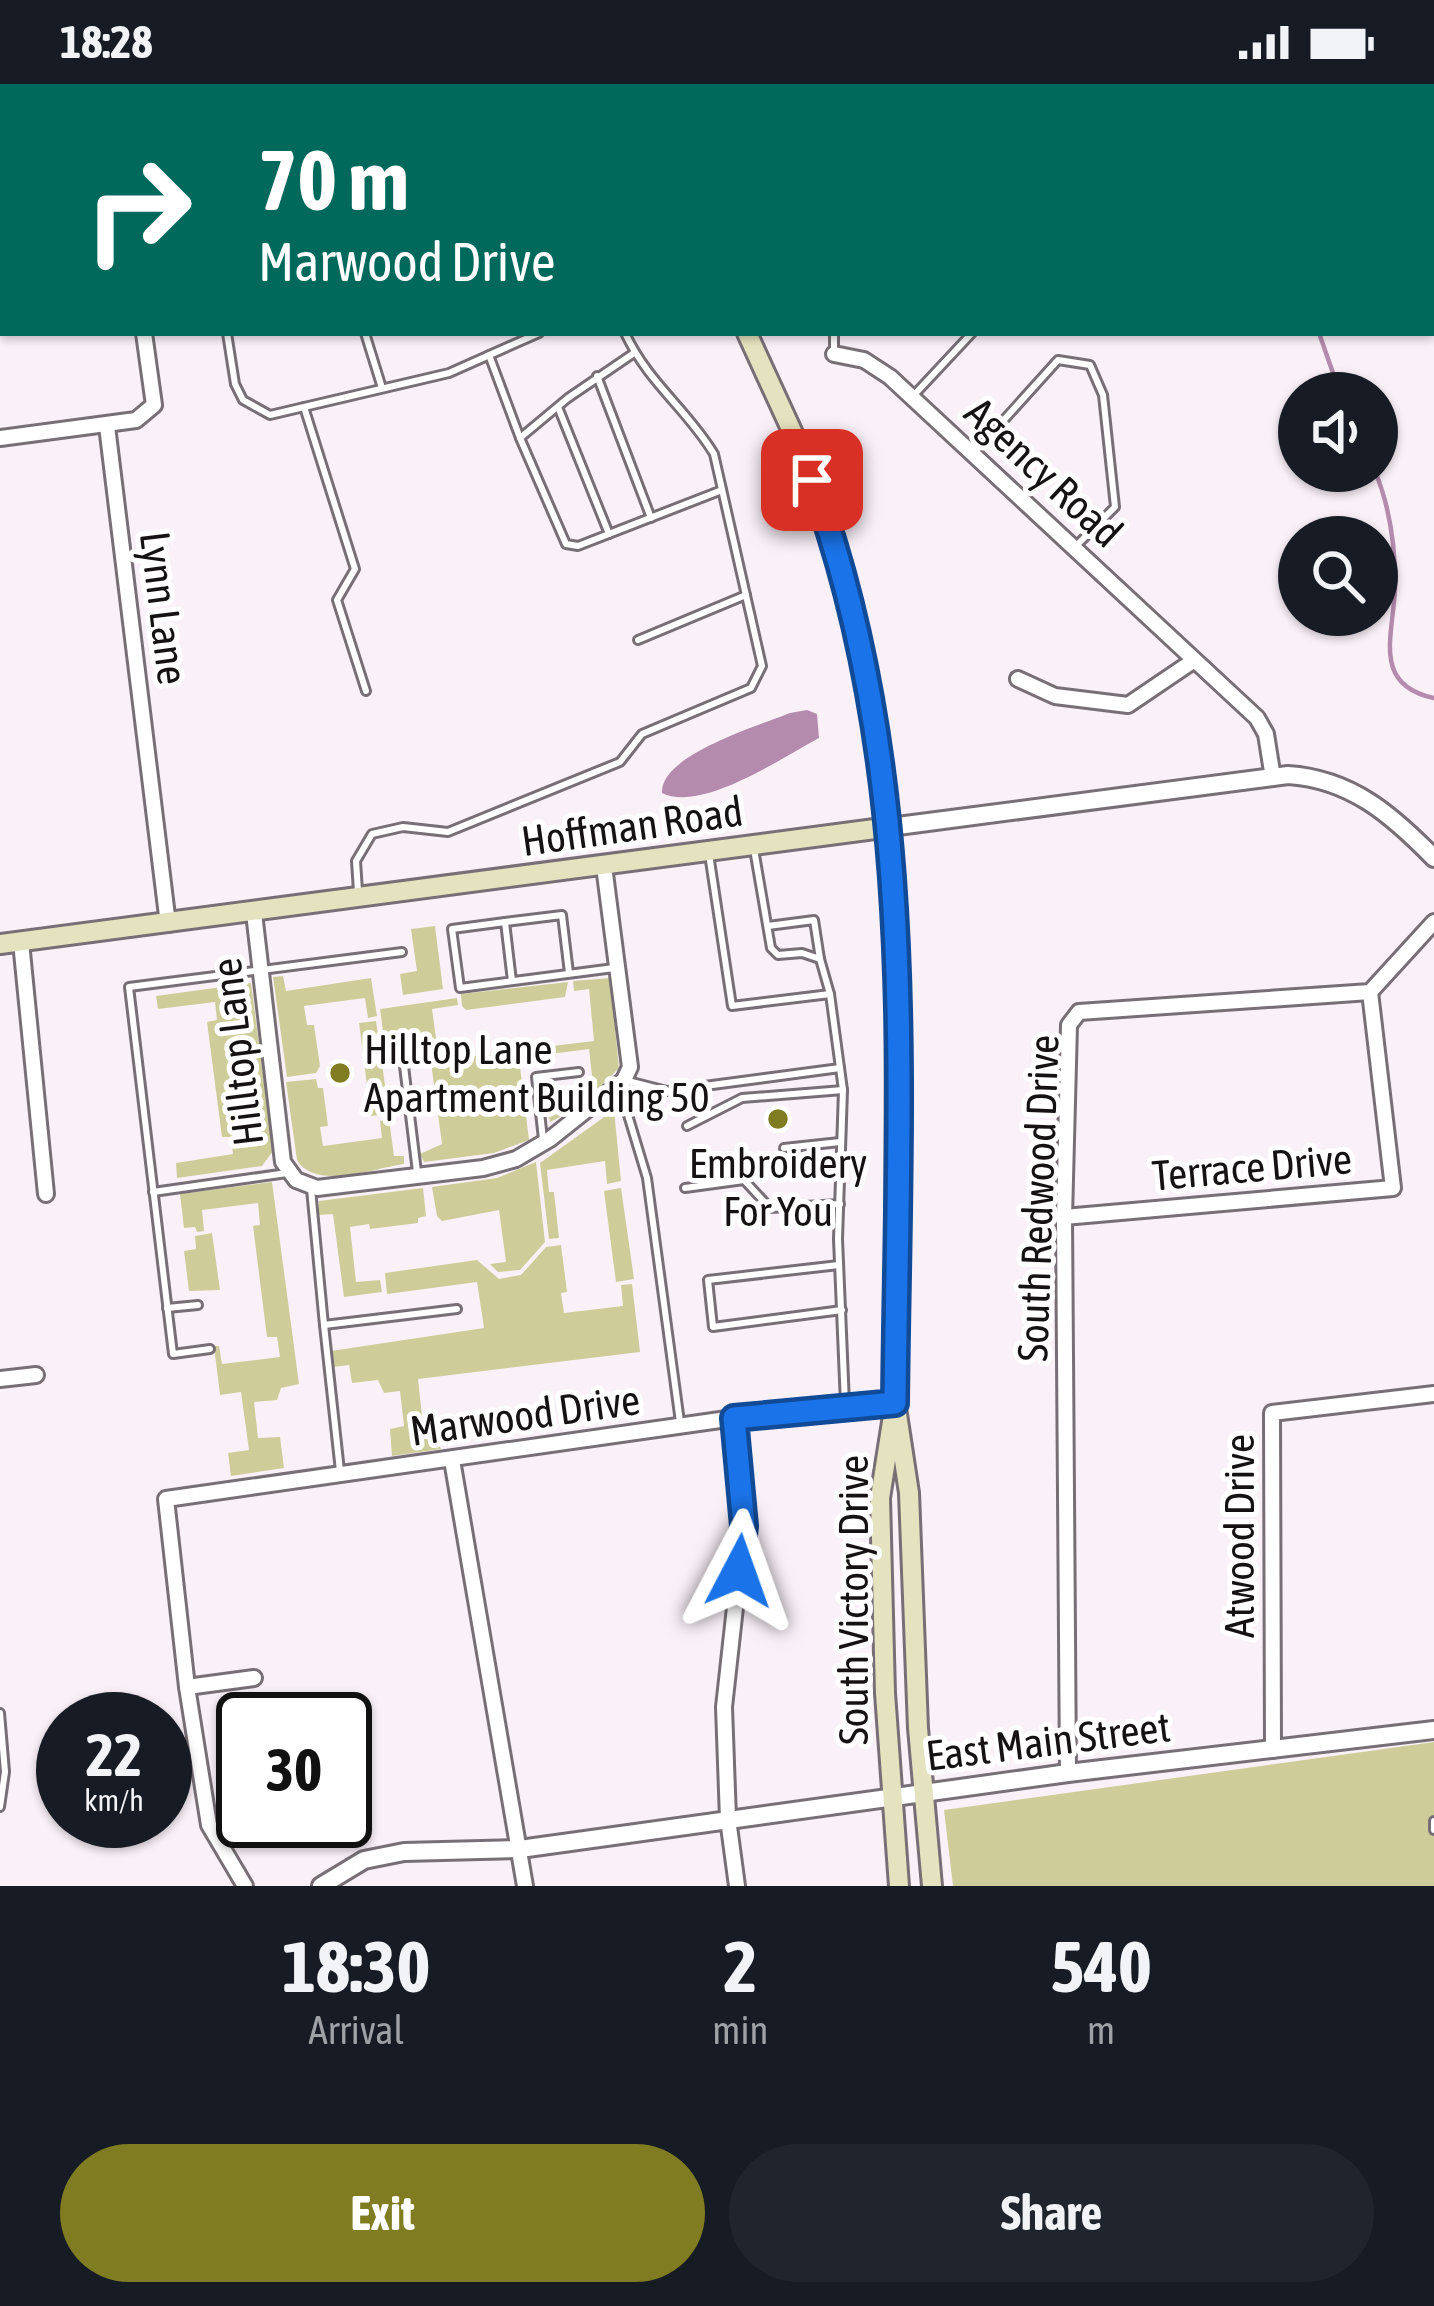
<!DOCTYPE html>
<html lang="en">
<head>
<meta charset="utf-8">
<style>
  :root { --surface:#171b24; --page:#20242c; --text:#f1f3f6; --muted:#9ea1a6; --accent:#7f7c22 }
  body { margin:0; font-family:"Asap Condensed",sans-serif; background:var(--page); color:var(--text); height:100vh; display:flex; flex-direction:column; font-size:45px; white-space:nowrap }
  * { box-sizing:border-box; margin:0 }
  p { font-size:39px; color:var(--muted) }
  .icon { flex:none; width:66px; height:66px; fill:none; stroke:currentColor; stroke-width:2; stroke-linecap:round; stroke-linejoin:round }
  .map { position:relative; height:1802px; overflow:hidden }
  .sheet { display:flex; flex-direction:column; background:var(--surface); flex:1 }
  .sheet>* { flex:none }
  .hud { position:absolute; left:0px; top:0px; width:1434px; height:252px; box-shadow:0 3px 9px #0004; background:#00695c; color:#fff; overflow:hidden }
  .buttons { position:absolute; left:1278px; top:288px; display:grid; gap:24px }
  .buttons a { display:grid; place-items:center; width:120px; height:120px; border-radius:50%; background:var(--surface); box-shadow:0 3px 9px #0004; font-size:60px }
  .speed { position:absolute; left:36px; top:1608px; display:flex; gap:24px; font-size:60px; font-weight:700; text-align:center }
  .speed>* { display:grid; place-content:center; width:156px; height:156px; border-radius:50%; background:var(--surface); box-shadow:0 3px 9px #0004; line-height:1 }
  .speed small { font-size:30px; font-weight:400 }
  .speed .limit { border:6px solid #111; border-radius:18px; background:#fff; color:#111 }
  .pin { position:absolute; display:grid; place-items:center; width:102px; height:102px; color:#fff; margin:-51px; border-radius:24px; box-shadow:0 6px 18px #0006 }
  .me { position:absolute; width:132px; margin:-66px; rotate:4deg; stroke-linejoin:round; filter:drop-shadow(0 0 9px #0008) }
  .turn { display:flex; align-items:center; gap:42px; height:252px; padding:0 60px; font-size:54px }
  .turn .icon { width:156px; height:156px; stroke-width:2.5 }
  .turn b { display:block; font-size:84px; line-height:102px }
  .eta { display:flex; justify-content:space-evenly; align-items:center; height:204px; text-align:center }
  .eta b { font-size:72px; font-weight:700; line-height:84px }
  .action { display:flex; gap:24px; margin-top:auto; padding:24px 60px }
  .action a { flex:1; height:138px; border-radius:72px; background:var(--accent); color:#fff; font-size:48px; font-weight:700; line-height:138px; text-align:center }
  .action a+a { background:var(--page); color:var(--text) }
  .status { display:flex; justify-content:space-between; align-items:center; height:84px; padding:0 60px; background:var(--surface); direction:ltr }
  .status svg { height:33px; fill:currentColor }
  .map>svg:first-child { display:block }
  .green { fill:#cecd9a }
  .water { fill:#b48bad }
  .lines { fill:none; stroke-linecap:round; stroke-linejoin:round }
  .stream { stroke:#b48bad; stroke-width:4.5 }
  .service-casing { stroke:#776f75; stroke-width:12 }
  .minor-casing { stroke:#776f75; stroke-width:20 }
  .tertiary-casing { stroke:#776f75; stroke-width:22 }
  .secondary-casing { stroke:#776f75; stroke-width:24 }
  .service { stroke:#fff; stroke-width:6 }
  .minor { stroke:#fff; stroke-width:14 }
  .tertiary { stroke:#fff; stroke-width:16 }
  .secondary { stroke:#e5e3bf; stroke-width:18 }
  .route-casing { stroke:#114b97; stroke-width:30 }
  .route { stroke:#1a73e8; stroke-width:21 }
  .poi-dot { fill:#7f7c22; stroke:#fff; stroke-width:4.5 }
  .labels { text-anchor:middle; dominant-baseline:central; stroke-width:10; stroke-linejoin:round; paint-order:stroke }
  .street-label { font-size:42px; fill:#151214; stroke:#fff }
  .poi-label { font-size:42px; fill:#151214; stroke:#fff; text-anchor:start }
</style>
</head>
<body>
<div class="status"><b>18:28</b><svg viewBox="0 0 49 12"><path d="M0 12V9h3v3zM5 12V6h3v6zM10 12V3h3v9zM15 12V0h3v12zM26 1h20v11H26zM47 4h2v5h-2z"/></svg></div>
<div class="map">
<svg width="1434" height="1802" viewBox="0 0 1434 1802">
  <rect width="100%" height="100%" fill="#faf1f8"/>
  <g class="green">
    <polygon points="435,842 443,905 403,911 400,890 417,887 411,845"/>
    <polygon points="283,892 286,907 371,894 377,932 368,934 365,914 304,922 307,941 314,941 320,982 316,989 287,993 273,893"/>
    <polygon points="610,894 619,984 580,1023 550,1038 545,1015 594,1009 589,965 527,973 527,965 594,957 589,905 574,907 573,897"/>
    <polygon points="568,898 565,913 466,926 462,922 461,910"/>
    <polygon points="251,899 273,1067 262,1082 177,1094 176,1079 233,1070 231,1053 222,1053 207,938 217,936 215,918 158,925 156,912"/>
    <polygon points="457,914 458,921 432,925 439,976 518,967 529,1056 494,1069 424,1078 420,1070 442,1060 429,964 399,967 397,954 384,955 380,925"/>
    <polygon points="376,937 389,1030 371,1032 359,939"/>
    <path d="M316,995L318,1004H323L328,1042L320,1043L323,1062L382,1054L380,1037L389,1035L394,1072H404V1080C375,1084 315,1107 297,1076L286,998Z"/>
    <polygon points="614,1026 621,1097 607,1100 605,1077 547,1086 549,1108 554,1108 559,1154 549,1155 540,1079"/>
    <polygon points="536,1078 545,1158 520,1186 498,1188 490,1180 506,1178 499,1126 442,1137 437,1132 432,1103 497,1094"/>
    <polygon points="272,1098 299,1300 281,1304 277,1316 254,1318 258,1354 280,1353 284,1384 231,1392 228,1369 249,1366 241,1308 220,1311 214,1262 219,1262 222,1280 280,1273 277,1253 267,1253 253,1142 260,1141 258,1119 202,1126 204,1147 197,1148 195,1143 184,1144 180,1110"/>
    <polygon points="423,1104 426,1132 418,1134 418,1139 370,1145 369,1140 350,1143 356,1198 380,1196 382,1208 344,1213 333,1130 318,1131 319,1117"/>
    <polygon points="621,1104 634,1195 616,1198 604,1107"/>
    <polygon points="212,1149 220,1206 189,1207 184,1167 196,1165 195,1152"/>
    <polygon points="561,1161 567,1208 561,1209 564,1229 623,1222 621,1201 632,1200 640,1268 418,1295 422,1332 441,1365 392,1372 390,1345 404,1342 400,1307 384,1309 378,1296 352,1299 349,1281 333,1283 331,1267 484,1244 477,1198 387,1210 385,1189 477,1176 499,1195 521,1191 546,1163"/>
    <polygon points="1434,1658 1434,1802 953,1802 944,1726"/>
  </g>
  <path class="water" d="M807,626L817,630L819,654C783,673 702,729 662,709C660,671 758,642 790,629Z"/>
  <g class="lines">
    <g class="stream">
      <polyline points="1319,249 1340,309"/>
      <path d="M1375,387C1389,421 1395,461 1395,498C1396,545 1368,600 1434,614"/>
    </g>
    <g class="service-casing">
      <g id="service">
        <polyline points="215,0 215,3"/>
        <polyline points="430,0 433,3"/>
        <polyline points="705,0 707,3"/>
        <polyline points="227,249 235,300 243,316 270,331 449,289 539,249"/>
        <polyline points="365,249 382,304"/>
        <polyline points="834,249 834,267"/>
        <polyline points="634,269 568,314 520,354 566,460 578,462 722,406"/>
        <polyline points="489,271 520,354"/>
        <polyline points="597,292 651,434"/>
        <polyline points="914,311 972,249"/>
        <polyline points="304,323 355,485 337,516 366,607"/>
        <polyline points="558,323 609,450"/>
        <polyline points="975,368 1058,276 1090,281 1103,311 1115,423 1074,464"/>
        <polyline points="638,556 746,511"/>
        <polyline points="754,765 771,864 778,871 802,869 820,875 830,910"/>
        <polyline points="709,770 732,922 830,910 843,1006 838,1155 845,1320"/>
        <path d="M358,807L356,777L372,750L403,743L448,748L620,678L642,650L751,604L762,582L714,370C687,325 649,300 625,249"/>
        <polyline points="505,838 562,831 569,889"/>
        <polyline points="768,842 814,836 820,875"/>
        <polyline points="512,897 505,838 452,845 460,904 614,884"/>
        <polyline points="403,974 417,1088"/>
        <polyline points="624,996 667,1007 840,984"/>
        <polyline points="611,1010 628,1031 647,1094 680,1338"/>
        <polyline points="687,1042 742,1014 843,1006"/>
        <polyline points="543,1055 536,993 579,988"/>
        <polyline points="784,1064 840,1058"/>
        <polyline points="685,1104 744,1096 770,1124 840,1120"/>
        <polyline points="311,1105 324,1241 457,1225"/>
        <polyline points="153,1108 287,1089"/>
        <polyline points="839,1181 708,1196 713,1243 842,1226"/>
        <polyline points="167,1224 198,1221"/>
        <polyline points="324,1241 340,1387"/>
        <polyline points="210,1265 173,1270 129,903 402,868"/>
        <polyline points="0,1629 5,1688 0,1723"/>
        <polyline points="1434,1737 1434,1746"/>
      </g>
    </g>
    <g class="minor-casing">
      <g id="minor">
        <polyline points="111,0 111,3"/>
        <polyline points="834,270 864,276 890,293 1257,634 1266,650 1273,694"/>
        <polyline points="107,342 168,840"/>
        <polyline points="0,354 136,336 154,321 144,249"/>
        <polyline points="1018,595 1055,612 1128,621 1193,577"/>
        <polyline points="254,829 283,1078 296,1096 317,1104 483,1084 516,1075 550,1055 624,996 630,983 604,782"/>
        <polyline points="21,858 46,1110"/>
        <polyline points="1064,1133 1393,1104 1370,908"/>
        <polyline points="0,1295 36,1291"/>
        <polyline points="734,1334 744,1442 724,1623 728,1735 737,1802"/>
        <polyline points="452,1376 525,1802"/>
        <polyline points="187,1603 254,1594"/>
        <polyline points="1273,1666 1272,1329 1434,1310"/>
        <polyline points="1068,1689 1064,1133 1069,941 1079,928 1370,908 1434,838"/>
        <polyline points="245,1802 209,1741 187,1603 166,1415 734,1334 895,1319"/>
      </g>
    </g>
    <g class="tertiary-casing">
      <g id="tertiary">
        <path d="M890,743L1288,691C1351,695 1392,731 1434,774"/>
        <polyline points="321,1802 364,1776 404,1768 520,1765 1068,1689 1434,1646"/>
      </g>
    </g>
    <g class="secondary-casing">
      <g id="secondary">
        <polyline points="582,0 585,3"/>
        <polyline points="747,249 802,369 838,473 870,605 890,743 896,849 895,1319 880,1414 885,1609 899,1802"/>
        <polyline points="0,860 890,743"/>
        <polyline points="897,1330 909,1409 918,1644 932,1802"/>
      </g>
    </g>
    <use href="#service" class="service"/>
    <use href="#minor" class="minor"/>
    <use href="#tertiary" class="tertiary"/>
    <use href="#secondary" class="secondary"/>
  </g>
  <g class="lines">
    <g class="route-casing">
      <path id="route" d="M739,1487L744,1442L734,1334L895,1319C898,1010 921,691 812,396"/>
    </g>
    <use href="#route" class="route"/>
  </g>
  <g class="poi-dot">
    <circle cx="340" cy="989" r="12"/>
    <circle cx="778" cy="1035" r="12"/>
  </g>
  <g class="labels">
    <g class="street-label">
      <text transform="translate(1044 388) rotate(43)">Agency Road</text>
      <text transform="translate(164 524) rotate(83)">Lynn Lane</text>
      <text transform="translate(632 742) rotate(-8)">Hoffman Road</text>
      <text transform="translate(237 968) rotate(-97)">Hilltop Lane</text>
      <text transform="translate(1252 1083) rotate(-5)">Terrace Drive</text>
      <text transform="translate(1038 1114) rotate(-88)">South Redwood Drive</text>
      <text transform="translate(525 1331) rotate(-8)">Marwood Drive</text>
      <text transform="translate(1239 1452) rotate(-90)">Atwood Drive</text>
      <text transform="translate(853 1516) rotate(-90)">South Victory Drive</text>
      <text transform="translate(1048 1657) rotate(-7)">East Main Street</text>
    </g>
    <g class="poi-label">
      <text x="364" y="965">Hilltop Lane<tspan x="364" dy="48">Apartment Building 50</tspan></text>
      <text x="778" y="1079" text-anchor="middle">Embroidery<tspan x="778" dy="48">For You</tspan></text>
    </g>
  </g>
</svg>
<div class="buttons">
<a><svg class="icon" aria-label="sound" viewBox="0 0 24 24"><path d="M4 9h4l5-4v14l-5-4H4zM17 9q2 3 0 6"/></svg></a>
<a><svg class="icon" aria-label="search" viewBox="0 0 24 24"><circle cx="10" cy="10" r="6"/><path d="M15 15l6 6"/></svg></a>
</div>
<div class="speed"><div>22<small>km/h</small></div><div class="limit">30</div></div>
<div class="pin" style="left:812px;top:396px;background:#d93025"><svg class="icon" aria-label="arrive" viewBox="0 0 24 24"><path d="M6 21V4h12l-3 4 3 4H6"/></svg></div>
<svg class="me" style="left:739px;top:1487px" viewBox="-20 -20 40 40"><path d="M0-17L14 15 0 8-14 15z" fill="#1a73e8" stroke="#fff" stroke-width="4"/></svg>
<div class="hud">
<div class="turn"><svg class="icon" aria-label="right" viewBox="0 0 24 24"><path d="M7 20v-9h11M14 6l5 5-5 5"/></svg><div><b>70 m</b>Marwood Drive</div></div>
</div>
</div>
<section class="sheet">
<div class="eta">
<div><b>18:30</b><p>Arrival</p></div>
<div><b>2</b><p>min</p></div>
<div><b>540</b><p>m</p></div>
</div>
<div class="action"><a>Exit</a><a>Share</a></div>
</section>
</body>
</html>
